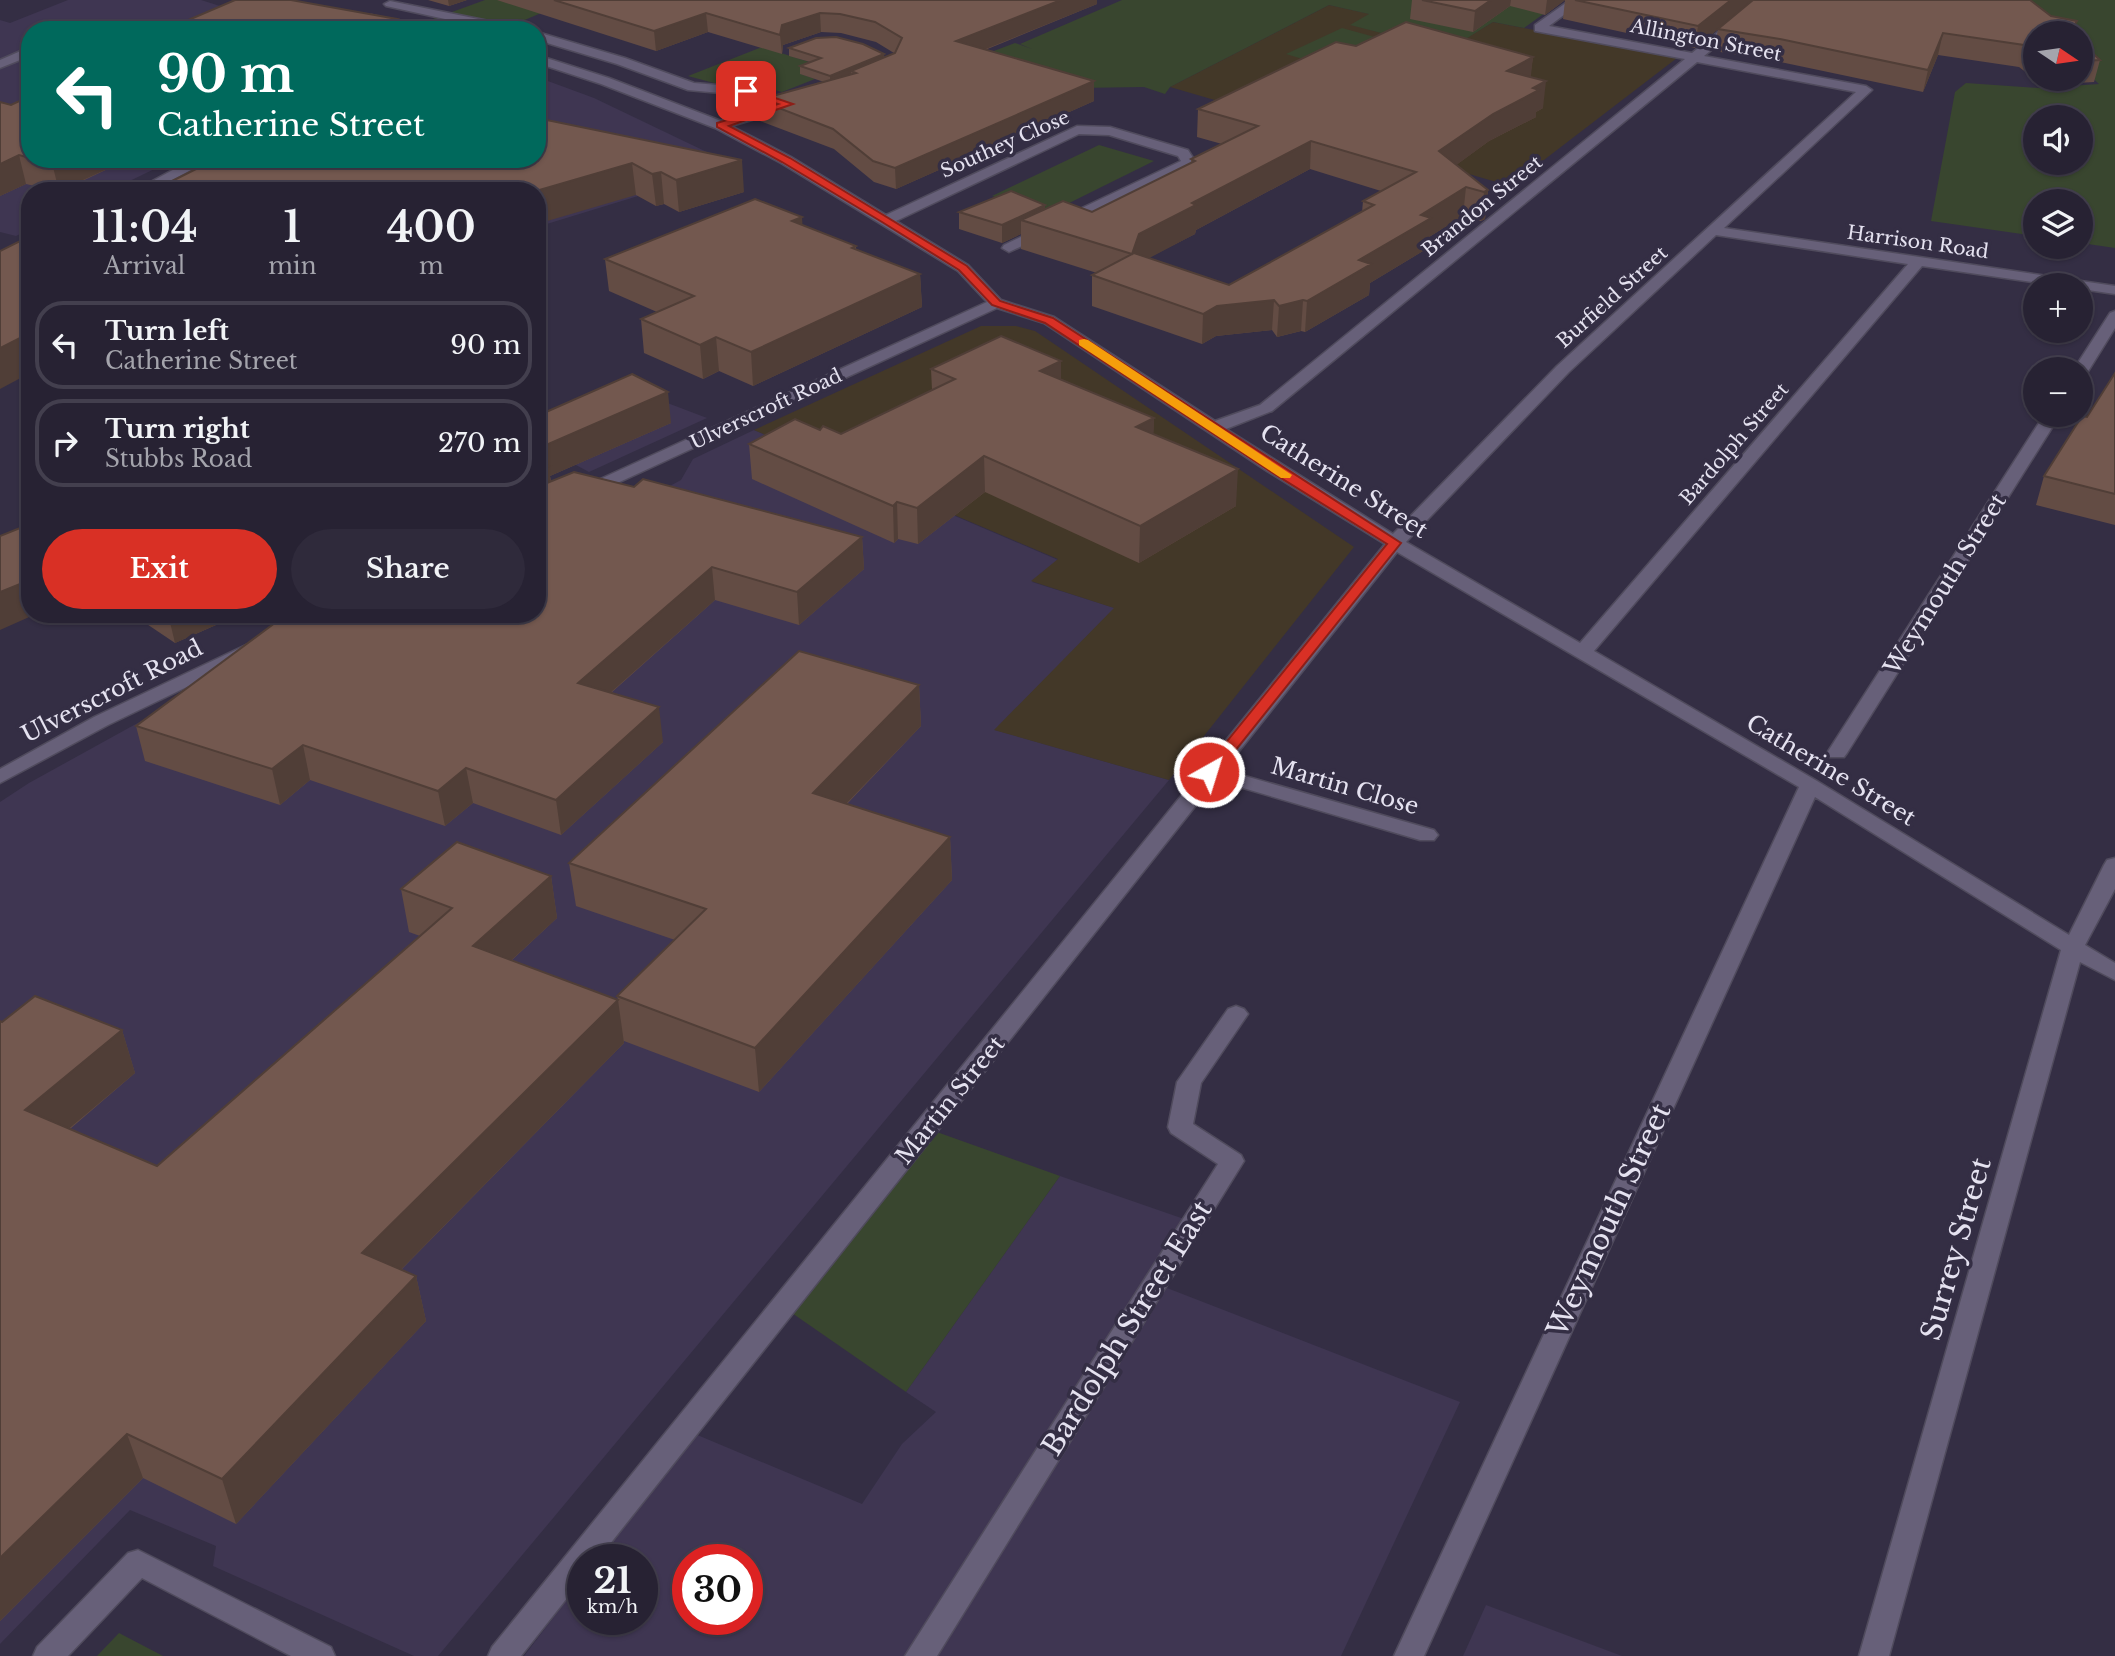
<!DOCTYPE html>
<html lang="en">
<head>
<meta charset="utf-8">
<style>
  :root { --surface:#272233; --page:#2f2a3b; --text:#f1f3f6; --muted:#a4a4ac; --line:#433f4e; --accent:#d93025 }
  body { margin:0; font-family:"Libre Baskerville",serif; background:var(--page); color:var(--text); height:100vh; display:flex; flex-direction:column; font-size:26px; white-space:nowrap }
  * { box-sizing:border-box; margin:0 }
  p { font-size:23px; color:var(--muted) }
  .icon { flex:none; width:38px; height:38px; fill:none; stroke:currentColor; stroke-width:2; stroke-linecap:round; stroke-linejoin:round }
  .map { position:relative; flex:1; overflow:hidden }
  .side { position:absolute; left:21px; top:182px; width:525px; height:441px; display:flex; flex-direction:column; background:var(--surface); border-radius:28px; box-shadow:0 2px 5px #0004,0 0 0 2px var(--line) }
  .side>* { flex:none }
  .banner { position:absolute; left:21px; top:21px; width:525px; height:147px; border-radius:28px; box-shadow:0 2px 5px #0004,0 0 0 2px var(--line); background:#00695c; color:#fff; overflow:hidden }
  .needle { width:46px; rotate:103deg }
  .buttons { position:absolute; left:2023px; top:21px; display:grid; gap:14px }
  .buttons a { display:grid; place-items:center; width:70px; height:70px; border-radius:50%; background:var(--surface); box-shadow:0 2px 5px #0004,0 0 0 2px var(--line); font-size:35px }
  .speed { position:absolute; left:567px; top:1544px; display:flex; gap:14px; font-size:35px; font-weight:700; text-align:center }
  .speed>* { display:grid; place-content:center; width:91px; height:91px; border-radius:50%; background:var(--surface); box-shadow:0 2px 5px #0004,0 0 0 2px var(--line); line-height:1 }
  .speed small { font-size:18px; font-weight:400 }
  .speed .limit { border:10px solid #d22; background:#fff; color:#111 }
  .pin { position:absolute; display:grid; place-items:center; width:60px; height:60px; color:#fff; margin:-30px; border-radius:14px; box-shadow:0 4px 10px #0006 }
  .me { position:absolute; width:77px; margin:-38px; rotate:39deg; stroke-linejoin:round; filter:drop-shadow(0 0 5px #0008) }
  .turn { display:flex; align-items:center; gap:24px; height:147px; padding:0 21px; font-size:32px }
  .turn .icon { width:91px; height:91px; stroke-width:2.5 }
  .turn b { display:block; font-size:49px; line-height:60px }
  .eta { display:flex; justify-content:space-evenly; align-items:center; height:119px; text-align:center }
  .eta b { font-size:42px; font-weight:600; line-height:49px }
  .primary-button { display:flex; gap:14px; margin-top:auto; padding:14px 21px }
  .primary-button a { flex:1; height:80px; border-radius:42px; background:var(--accent); color:#fff; font-size:28px; font-weight:600; line-height:80px; text-align:center }
  .primary-button a+a { background:var(--page); color:var(--text) }
  ul { padding:0; list-style:none }
  li { display:flex; align-items:center; gap:21px; height:88px; margin:0 14px 10px; padding:0 7px; border:4px solid var(--line); border-radius:28px }
  li div { flex:1 }
  li b { display:block; font-size:26px }
  li em { font-style:normal }
  .map>svg:first-child { display:block }
  .built { fill:#3f3652; fill-rule:evenodd }
  .education { fill:#433828 }
  .green { fill:#39462f; fill-rule:evenodd }
  .lines { fill:none; stroke-linecap:round; stroke-linejoin:round }
  .minor-casing { stroke:#504b5d; stroke-width:3 }
  .minor { fill:#676079; fill-rule:evenodd }
  .wall { fill:#634c44; fill-rule:evenodd }
  .shaded-wall { fill:#503e37 }
  .building { fill:#73584f; stroke:#503e37; stroke-width:2 }
  .route { fill:#d93025; stroke:#8d1f18; stroke-width:2 }
  .slow { fill:#f59e0b }
  .labels { text-anchor:middle; dominant-baseline:central; stroke-width:7; stroke-linejoin:round; paint-order:stroke }
  .far-street-label { font-size:19px; fill:#e5e2f0; stroke:#342e44 }
  .street-label { font-size:23px; fill:#e5e2f0; stroke:#342e44 }
  .near-street-label { font-size:28px; fill:#e5e2f0; stroke:#342e44 }
</style>
</head>
<body>
<div class="map">
<svg width="2115" height="1656" viewBox="0 0 2115 1656">
  <rect width="100%" height="100%" fill="#342e44"/>
  <g class="built">
    <polygon points="68,0 201,0 220,6 195,30 30,30 30,159 175,159 109,191 30,191 30,229 16,236 0,232 0,20 10,23"/>
    <polygon points="537,77 594,98 736,166 537,227 537,191 165,191 537,159"/>
    <polygon points="649,396 707,418 589,472 537,444 537,418"/>
    <polygon points="754,430 1058,560 1032,582 1115,608 995,730 1169,780 438,1656 414,1656 213,1566 216,1546 130,1510 0,1644 0,802 29,783 163,709 537,614 636,504 681,480 693,459"/>
    <path d="M1060,1176L1187,1220L908,1656H524L583,1579V1619H642V1559H598L695,1434L862,1504L902,1444L936,1412L906,1392ZM688,1559H747V1619H688Z"/>
    <polygon points="1167,1288 1460,1402 1341,1656 934,1656"/>
    <polygon points="1486,1605 1622,1656 1463,1656"/>
  </g>
  <g class="education">
    <polygon points="1329,5 1370,14 1352,25 1447,50 1493,22 1677,58 1510,186 1170,87"/>
    <polygon points="981,326 1016,326 1035,331 1354,547 1169,780 994,730 1114,608 1031,581 1058,559 754,430"/>
  </g>
  <g class="green">
    <polygon points="485,0 555,0 565,3 501,30 477,30 430,20"/>
    <polygon points="1122,0 1548,0 1560,2 1524,28 1493,22 1448,50 1350,25 1369,14 1329,5 1170,87 1165,94 1144,87 1077,88 991,52 1015,43 1032,49 1020,44"/>
    <path d="M1945,0H2115V248L2081,243V201H2035V236L1931,221L1955,92L1966,83L2039,88L2099,84L2081,67V33H2040ZM2035,117H2081V163H2035Z"/>
    <polygon points="1342,28 1382,39 1326,66 1286,54"/>
    <polygon points="762,47 822,66 801,74 815,79 782,92 753,84 714,83 688,76"/>
    <polygon points="1099,145 1154,161 1047,214 992,196"/>
    <polygon points="934,1131 1060,1176 906,1392 789,1311"/>
    <polygon points="119,1633 163,1656 97,1656"/>
  </g>
  <g class="lines">
    <g class="minor-casing">
      <g id="minor">
        <path d="M1570,0H1584L1549,26L1692,53L1758,0H1771L1704,56L1866,86L1872,90L1724,228L2115,286V294L2081,289V285H2053L1922,266L1594,651L1817,781L2069,935L2104,865L2107,860L2115,858V889L2085,945L2115,963V980L2080,962L1889,1656H1859L2061,950L1815,797L1424,1656H1394L1799,787L1397,552L1224,770L1434,830L1438,835L1434,840H1420L1216,780L598,1559H583V1578L521,1656H488L492,1647L1385,544L1267,471L1044,323L997,308L537,520V508L987,302L958,271L781,163L715,128L601,84L537,63V55L609,78L721,121L776,105L753,96L688,90L617,64L537,40V32L625,58L694,83L755,88L793,102V108L731,126L791,157L886,215L1077,126L1110,127L1188,150L1195,161L1190,168L1009,252L1002,248L1004,245L1181,161L1178,156L1109,135L1079,134L896,221L968,265L1001,300L1054,317L1215,421L1260,405L1685,59L1535,31V25ZM1697,62L1856,92L1557,366L1393,534L1226,429L1272,411ZM1716,235L1908,264L1580,643L1406,542L1569,372Z"/>
        <polygon points="390,1 513,26 519,30 495,30 386,6 384,4"/>
        <polygon points="371,15 425,27 427,30 404,30 367,21 367,17"/>
        <polygon points="30,47 30,56 0,68 0,60"/>
        <polygon points="193,159 211,159 152,191 134,191"/>
        <polygon points="2115,311 2115,328 2087,373 2081,375 2081,369 2074,369 2110,313"/>
        <polygon points="2044,415 2060,415 1847,753 1844,757 1830,757 1827,753"/>
        <polygon points="246,645 255,651 253,655 108,725 0,783 0,769 94,717"/>
        <polygon points="1236,1006 1244,1009 1248,1014 1201,1083 1193,1124 1241,1155 1244,1161 937,1656 905,1656 1218,1164 1171,1133 1168,1127 1177,1082 1228,1009"/>
        <polygon points="138,1550 331,1647 335,1656 291,1656 142,1578 68,1656 33,1656 37,1647 128,1553"/>
      </g>
    </g>
    <use href="#minor" class="minor"/>
  </g>
  <g class="wall">
    <polygon points="428,0 467,0 449,6"/>
    <polygon points="497,0 1097,0 1097,4 985,50 1094,101 896,189 874,182 834,149 760,121 758,100 824,82 800,74 800,66 810,62 789,56 789,48 884,57 894,53 876,42 841,33 821,32 783,45 782,54 708,32 656,51"/>
    <polygon points="1412,0 2030,0 2035,33 2035,79 2081,79 2081,42 2100,60 2094,82 2043,85 2019,67 1938,55 1923,92 1776,61 1714,51 1718,29 1733,17 1695,48 1563,19 1565,0 1545,15 1510,6 1473,32 1410,19"/>
    <path d="M1356,46L1533,57L1530,77L1543,108L1536,112V117L1489,141L1456,165L1488,190L1485,219L1481,221L1463,216L1429,237L1428,248L1370,283L1369,295L1305,332L1301,331L1277,337L1272,330L1216,336L1202,344L1092,306V275L1097,273L1021,249V234L1002,243L959,229V212L1045,205V209L1092,212L1191,164V159L1222,144L1197,137L1198,109ZM1310,169L1381,191L1363,201L1362,212L1229,285L1148,258L1195,234L1196,230Z"/>
    <polygon points="30,96 30,159 129,159 61,191 57,191 26,184 0,196 0,102 11,105"/>
    <polygon points="537,118 744,192 679,212 664,204 656,206 636,195 537,191 152,191"/>
    <polygon points="803,225 856,246 856,250 920,274 922,307 753,386 719,371 703,379 644,353 641,319 657,312 609,291 605,259"/>
    <polygon points="1061,361 1061,379 1154,418 1153,434 1236,506 1139,563 985,492 918,544 898,539 894,543 752,479 749,444 820,430 841,434 932,390 931,369"/>
    <polygon points="2115,373 2115,525 2036,505 2044,476 2087,417"/>
    <polygon points="537,416 671,423 550,476 551,481 634,487 862,537 864,569 799,625 715,600 611,693 663,742 561,835 473,803 445,826 310,780 280,805 145,761 136,726 537,614"/>
    <polygon points="132,614 241,614 175,643"/>
    <polygon points="919,685 921,726 847,804 950,837 952,880 759,1092 624,1041 624,1043 401,1270 416,1276 426,1321 236,1524 143,1478 0,1621 0,1021 122,1030 135,1073 70,1129 157,1166 420,936 409,932 401,889 551,876 557,918 512,960 618,1000 617,996 675,940 576,906 569,863"/>
  </g>
  <g class="shaded-wall">
    <polygon points="448,0 467,0 449,6"/>
    <polygon points="1061,0 1097,0 1097,4 956,61 956,41"/>
    <polygon points="1491,0 1511,0 1510,6 1473,32 1475,11"/>
    <polygon points="1547,0 1565,0 1545,15"/>
    <polygon points="1731,0 1754,0 1695,48 1698,26"/>
    <polygon points="706,13 708,32 656,51 654,31"/>
    <polygon points="820,13 821,32 783,45 782,54 780,35 782,25"/>
    <polygon points="397,19 399,30 375,30"/>
    <polygon points="1943,33 1938,55 1923,92 1928,70"/>
    <polygon points="884,54 885,62 851,71 851,75 830,84 830,76"/>
    <polygon points="1533,57 1530,84 1507,71"/>
    <polygon points="1094,81 1094,101 896,189 895,168"/>
    <polygon points="1546,81 1543,108 1536,112 1536,117 1489,141 1436,180 1439,151 1493,114"/>
    <polygon points="1311,141 1310,169 1196,230 1195,234 1138,264 1132,254 1139,234 1192,203"/>
    <polygon points="19,155 26,184 0,196 0,164"/>
    <polygon points="61,159 129,159 59,191 52,163"/>
    <polygon points="742,160 744,192 679,212 676,180"/>
    <polygon points="632,163 636,195 537,224 537,191"/>
    <polygon points="661,172 664,204 656,206 652,174"/>
    <polygon points="348,184 349,191 336,191"/>
    <polygon points="1466,187 1463,216 1429,237 1428,248 1370,283 1369,295 1305,332 1307,301 1359,260 1421,215"/>
    <polygon points="1488,190 1485,219 1481,221 1484,192"/>
    <polygon points="1045,205 1045,223 1021,220 1021,234 1002,243 1002,225"/>
    <polygon points="802,217 804,249 792,221"/>
    <polygon points="920,274 922,307 753,386 751,352"/>
    <polygon points="1274,300 1272,330 1216,336 1202,344 1203,314 1217,306"/>
    <polygon points="1303,300 1301,331 1277,337 1279,306"/>
    <polygon points="30,333 30,373 0,389 0,348"/>
    <polygon points="716,337 719,371 703,379 700,345"/>
    <polygon points="1061,361 1061,395 1040,371"/>
    <polygon points="668,392 671,423 550,476 553,498 537,505 537,449"/>
    <polygon points="1154,418 1153,453 1136,427"/>
    <polygon points="984,456 985,492 918,544 917,508"/>
    <polygon points="1238,469 1236,506 1139,563 1140,526"/>
    <polygon points="897,502 898,539 894,543 893,506"/>
    <polygon points="862,537 864,569 799,625 797,592"/>
    <polygon points="712,567 715,600 583,717 578,683"/>
    <polygon points="30,580 30,614 36,614 0,630 0,592"/>
    <polygon points="168,614 241,614 175,643"/>
    <polygon points="919,685 921,726 816,835 813,793"/>
    <polygon points="659,707 663,742 561,835 556,800"/>
    <polygon points="303,745 310,780 280,805 272,769"/>
    <polygon points="466,768 473,803 445,826 438,791"/>
    <polygon points="950,837 952,880 759,1092 755,1048"/>
    <polygon points="551,876 557,918 481,988 473,946"/>
    <polygon points="618,1000 624,1043 373,1298 362,1253"/>
    <polygon points="122,1030 135,1073 40,1153 25,1110"/>
    <polygon points="416,1276 426,1321 236,1524 222,1479"/>
    <polygon points="127,1434 143,1478 0,1621 0,1558"/>
  </g>
  <g class="building">
    <polygon points="235,0 291,0 397,19 375,30 165,30"/>
    <polygon points="554,0 1061,0 956,41 1094,81 895,168 873,161 833,129 758,100 856,73 851,71 895,53 902,38 875,22 840,14 820,13 782,25 780,35 706,13 654,31"/>
    <polygon points="1422,0 1491,0 1475,11"/>
    <polygon points="1575,0 1731,0 1698,26"/>
    <polygon points="1753,0 2030,0 2051,16 2077,21 2070,32 2071,33 2035,33 2035,54 2024,45 1943,33 1928,70 1780,39 1718,29"/>
    <polygon points="1406,22 1533,57 1507,71 1546,81 1533,88 1539,90 1493,114 1439,151 1488,190 1484,192 1466,187 1421,215 1431,218 1359,260 1371,264 1307,301 1303,300 1279,306 1274,300 1217,306 1203,314 1092,275 1134,253 1229,285 1374,205 1363,201 1416,172 1311,141 1192,203 1196,205 1139,234 1132,254 1021,220 1063,201 1092,212 1195,161 1191,159 1258,126 1198,109 1336,42 1356,46"/>
    <polygon points="836,37 863,44 884,54 830,76 800,66 821,58 789,48 816,38"/>
    <polygon points="2081,42 2100,60 2081,61"/>
    <polygon points="30,96 30,158 19,155 0,164 0,102 11,105"/>
    <polygon points="537,118 742,160 676,180 661,172 652,174 632,163 536,191 376,191 348,184 336,191 152,191 216,159 537,159"/>
    <polygon points="35,159 61,159 52,163"/>
    <polygon points="1011,191 1045,205 1002,225 959,212"/>
    <polygon points="755,199 802,217 792,221 856,246 852,248 920,274 751,352 716,337 700,345 641,319 694,296 605,259"/>
    <polygon points="30,236 30,333 0,348 0,251"/>
    <polygon points="1001,336 1061,361 1040,371 1154,418 1136,427 1238,469 1140,526 984,456 917,508 897,502 893,506 749,444 795,419 820,430 823,426 841,434 955,379 931,369"/>
    <polygon points="2115,373 2115,494 2044,476 2082,416 2087,417"/>
    <polygon points="632,374 668,392 537,449 537,416"/>
    <polygon points="537,463 549,466 537,471"/>
    <polygon points="574,472 634,487 643,479 862,537 797,592 712,567 578,683 659,707 556,800 466,768 438,791 303,745 272,769 136,726 287,614 537,614 537,487"/>
    <polygon points="30,524 30,580 0,592 0,536"/>
    <polygon points="799,651 919,685 813,793 950,837 755,1048 617,996 706,909 569,863"/>
    <polygon points="457,842 551,876 473,946 618,1000 362,1253 416,1276 222,1479 127,1434 0,1558 0,1021 2,1022 35,996 122,1030 25,1110 157,1166 452,908 401,889"/>
  </g>
  <polygon class="route" points="746,88 793,104 729,126 790,158 967,266 1000,301 1053,318 1401,543 1215,776 1209,777 1202,772 1387,544 1268,470 1045,323 992,305 959,270 882,222 782,162 717,127 717,123 778,104 742,93 741,91"/>
  <polygon class="slow" points="1084,339 1088,340 1292,475 1290,478 1281,478 1079,345 1079,340"/>
  <g class="labels">
    <g class="far-street-label">
      <text transform="translate(1706 40) rotate(11)">Allington Street</text>
      <text transform="translate(1005 144) rotate(-24)">Southey Close</text>
      <text transform="translate(1482 206) rotate(-39)">Brandon Street</text>
      <text transform="translate(1918 242) rotate(8)">Harrison Road</text>
      <text transform="translate(1612 297) rotate(-42)">Burfield Street</text>
      <text transform="translate(766 409) rotate(-25)">Ulverscroft Road</text>
      <text transform="translate(1734 444) rotate(-49)">Bardolph Street</text>
    </g>
    <g class="street-label">
      <text transform="translate(1344 481) rotate(32)">Catherine Street</text>
      <text transform="translate(1945 584) rotate(-58)">Weymouth Street</text>
      <text transform="translate(112 691) rotate(-27)">Ulverscroft Road</text>
      <text transform="translate(1831 770) rotate(31)">Catherine Street</text>
      <text transform="translate(1345 786) rotate(16)">Martin Close</text>
      <text transform="translate(950 1100) rotate(-51)">Martin Street</text>
    </g>
    <g class="near-street-label">
      <text transform="translate(1609 1220) rotate(-65)">Weymouth Street</text>
      <text transform="translate(1956 1249) rotate(-74)">Surrey Street</text>
      <text transform="translate(1127 1328) rotate(-58)">Bardolph Street East</text>
    </g>
  </g>
</svg>
<div class="buttons">
<a><svg class="needle" viewBox="-14 -14 28 28"><path d="M0-13l5 13h-10z" fill="#e53935"/><path d="M0 13l5-13h-10z" fill="#a4a4ac"/></svg></a>
<a><svg class="icon" aria-label="sound" viewBox="0 0 24 24"><path d="M4 9h4l5-4v14l-5-4H4zM17 9q2 3 0 6"/></svg></a>
<a><svg class="icon" aria-label="layers" viewBox="0 0 24 24"><path d="M12 4l9 5-9 5-9-5zM3 14l9 5 9-5"/></svg></a>
<a>+</a>
<a>−</a>
</div>
<div class="speed"><div>21<small>km/h</small></div><div class="limit">30</div></div>
<div class="pin" style="left:746px;top:91px;background:#d93025"><svg class="icon" aria-label="arrive" viewBox="0 0 24 24"><path d="M6 21V4h12l-3 4 3 4H6"/></svg></div>
<svg class="me" style="left:1209px;top:772px" viewBox="-20 -20 40 40"><circle r="17" fill="#d93025" stroke="#fff" stroke-width="3"/><path d="M0-11L8 9 0 5-8 9z" fill="#fff"/></svg>
<div class="banner">
<div class="turn"><svg class="icon" aria-label="left" viewBox="0 0 24 24"><path d="M17 20v-9H6M10 6l-5 5 5 5"/></svg><div><b>90 m</b>Catherine Street</div></div>
</div>
<section class="side">
<div class="eta">
<div><b>11:04</b><p>Arrival</p></div>
<div><b>1</b><p>min</p></div>
<div><b>400</b><p>m</p></div>
</div>
<ul>
<li><svg class="icon" aria-label="left" viewBox="0 0 24 24"><path d="M17 20v-9H6M10 6l-5 5 5 5"/></svg><div><b>Turn left</b><p>Catherine Street</p></div><em>90 m</em></li>
<li><svg class="icon" aria-label="right" viewBox="0 0 24 24"><path d="M7 20v-9h11M14 6l5 5-5 5"/></svg><div><b>Turn right</b><p>Stubbs Road</p></div><em>270 m</em></li>
</ul>
<div class="primary-button"><a>Exit</a><a>Share</a></div>
</section>
</div>
</body>
</html>
